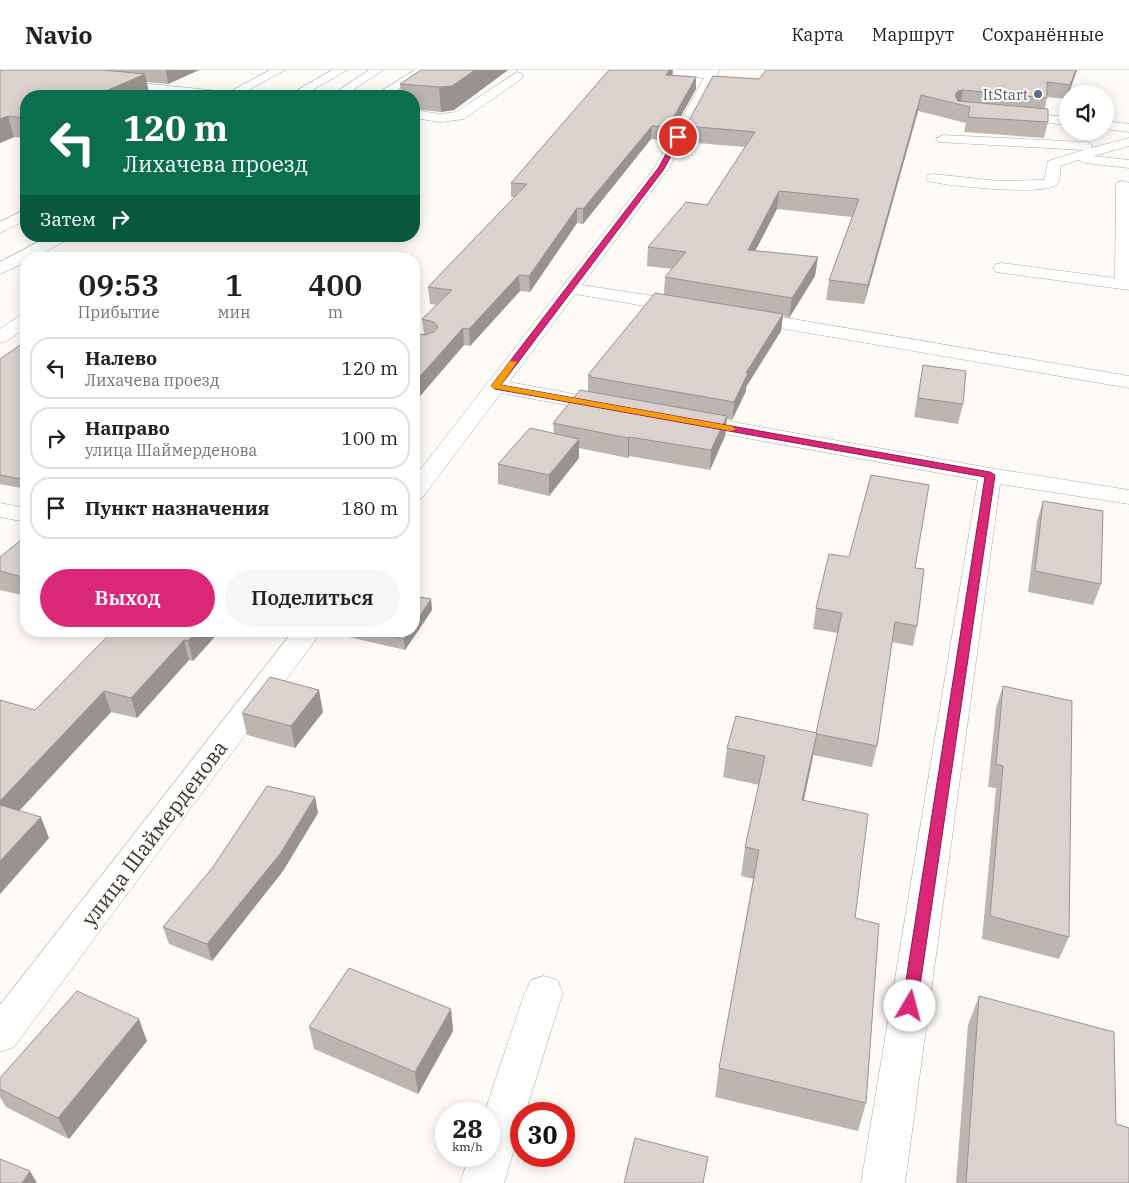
<!DOCTYPE html>
<html lang="ru">
<head>
<meta charset="utf-8">
<style>
  :root { --surface:#fff; --page:#f6f6f6; --text:#202124; --muted:#757577; --line:#e0e0e0; --accent:#db2777 }
  body { margin:0; font-family:"IBM Plex Serif",serif; background:var(--page); color:var(--text); height:100vh; display:flex; flex-direction:column; font-size:19px; white-space:nowrap }
  * { box-sizing:border-box; margin:0 }
  p { font-size:16px; color:var(--muted) }
  .icon { flex:none; width:28px; height:28px; fill:none; stroke:currentColor; stroke-width:2; stroke-linecap:round; stroke-linejoin:round }
  .map { position:relative; flex:1; overflow:hidden }
  .details { position:absolute; left:20px; top:182px; width:400px; height:385px; display:flex; flex-direction:column; background:var(--surface); border-radius:20px; box-shadow:0 2px 12px #0003 }
  .details>* { flex:none }
  .banner { position:absolute; left:20px; top:20px; width:400px; height:152px; border-radius:20px; box-shadow:0 2px 12px #0003; background:#0b6e4f; color:#fff; overflow:hidden }
  .tools { position:absolute; left:1059px; top:15px; display:grid; gap:10px }
  .tools a { display:grid; place-items:center; width:55px; height:55px; border-radius:50%; background:var(--surface); box-shadow:0 2px 12px #0003; font-size:25px }
  .speed { position:absolute; left:435px; top:1032px; display:flex; gap:10px; font-size:25px; font-weight:700; text-align:center }
  .speed>* { display:grid; place-content:center; width:65px; height:65px; border-radius:50%; background:var(--surface); box-shadow:0 2px 12px #0003; line-height:1 }
  .speed small { font-size:12px; font-weight:400 }
  .speed .limit { border:8px solid #d22; background:#fff; color:#111 }
  .pin { position:absolute; display:grid; place-items:center; width:42px; height:42px; color:#fff; margin:-21px; border:2px solid #fff; border-radius:50%; box-shadow:0 1px 5px #0007 }
  .me { position:absolute; width:55px; margin:-28px; rotate:8deg; stroke-linejoin:round; filter:drop-shadow(0 0 4px #0008) }
  .turn { display:flex; align-items:center; gap:18px; height:105px; padding:0 20px; font-size:22px }
  .turn .icon { width:65px; height:65px; stroke-width:2.5 }
  .turn b { display:block; font-size:35px; line-height:42px }
  .then { display:flex; align-items:center; height:48px; padding:0 20px; background:#0003; gap:10px; font-size:19px }
  .eta { display:flex; justify-content:space-evenly; align-items:center; height:85px; text-align:center }
  .eta b { font-size:30px; font-weight:600; line-height:35px }
  .primary-button { display:flex; gap:10px; margin-top:auto; padding:10px 20px }
  .primary-button a { flex:1; height:58px; border-radius:30px; background:var(--accent); color:#fff; font-size:20px; font-weight:600; line-height:58px; text-align:center }
  .primary-button a+a { background:var(--page); color:var(--text) }
  ul { padding:0; list-style:none }
  li { display:flex; align-items:center; gap:15px; height:62px; margin:0 10px 8px; padding:0 10px; border:2px solid var(--line); border-radius:20px }
  li div { flex:1 }
  li b { display:block; font-size:19px }
  li em { font-style:normal }
  header { display:flex; align-items:center; gap:30px; box-sizing:border-box; height:70px; padding:0 25px; background:var(--surface); border-bottom:1px solid var(--line) }
  header strong { font-size:24px }
  nav { display:flex; gap:28px; margin-inline-start:auto; font-size:18px }
  .map>svg:first-child { display:block }
  .lines { fill:none; stroke-linecap:round; stroke-linejoin:round }
  .minor-casing { stroke:#aca7a0; stroke-width:1 }
  .major-casing { stroke:#aca7a0; stroke-width:1 }
  .minor { fill:#fff; fill-rule:evenodd }
  .major { fill:#fff; fill-rule:evenodd }
  .wall { fill:#bcb5b0 }
  .shaded-wall { fill:#999390 }
  .building { fill:#dbd2cd; stroke:#999390 }
  .route { fill:#db2777; stroke:#8e194d }
  .slow { fill:#f59e0b }
  .service-dot { fill:#5c6f8a; stroke:#fefbf6; stroke-width:2 }
  .labels { text-anchor:middle; dominant-baseline:central; stroke-width:4; stroke-linejoin:round; paint-order:stroke }
  .far-service-label { font-size:15px; fill:#4e5e75; stroke:#fefbf6; text-anchor:end }
  .near-street-label { font-size:21px; fill:#383633; stroke:#fefbf6 }
</style>
</head>
<body>
<header>
<strong>Navio</strong>
<nav><a>Карта</a><a>Маршрут</a><a>Сохранённые</a></nav>
</header>
<div class="map">
<svg width="1129" height="1113" viewBox="0 0 1129 1113">
  <rect width="100%" height="100%" fill="#fefbf6"/>
  <g class="lines">
    <g class="minor-casing">
      <g id="minor">
        <polygon points="415,0 429,0 387,26 373,26"/>
        <polygon points="656,0 720,0 669,98 582,215 686,231 693,233 695,237 693,241 686,243 575,224 509,312 617,332 620,337 617,342 609,343 501,323 422,428 414,430 414,408 655,97 704,8 662,4"/>
        <polygon points="517,2 521,3 523,6 521,9 464,49 440,52 414,48 414,40 440,44 456,42"/>
        <polygon points="111,10 229,22 235,26 195,26 107,17 105,14"/>
        <polygon points="1012,42 1068,47 1068,55 1007,49 1005,46"/>
        <polygon points="1105,51 1129,54 1129,62 1105,59"/>
        <path d="M943,65L1085,72L1090,73L1092,76L1091,78L1129,68V76L1094,86L1129,90V98L1085,93L1078,90L1060,96C1060,101 1061,111 1056,115C1044,126 946,116 928,111L926,108L928,105L933,104L999,111L1044,110L1048,91L1083,80L938,72L936,69Z"/>
        <polygon points="1123,111 1129,113 1129,220 996,202 993,198 996,194 1002,193 1115,208 1116,115 1118,112"/>
        <polygon points="746,241 1129,306 1129,318 739,251 737,247 739,243"/>
        <polygon points="26,244 26,258 7,271 0,273 0,259 19,246"/>
        <polygon points="688,344 990,398 1129,420 1129,434 1000,414 905,1113 861,1113 978,410 680,356 677,351 680,346"/>
        <polygon points="0,433 26,438 26,452 0,447"/>
        <polygon points="293,561 322,561 14,977 0,982 0,935"/>
        <polygon points="544,906 557,910 563,922 525,1044 521,1044 521,1056 504,1113 460,1113 469,1086 489,1086 489,1044 484,1044 525,922 531,910"/>
      </g>
    </g>
    <g class="major-casing">
      <g id="major">
        <polygon points="270,0 285,0 237,26 222,26"/>
        <polygon points="332,0 347,0 302,26 287,26"/>
        <polygon points="369,0 383,0 344,26 330,26"/>
        <polygon points="26,139 26,150 0,163 0,152"/>
        <polygon points="49,166 70,166 68,169 32,189 26,189 26,192 0,204 0,192"/>
      </g>
    </g>
    <use href="#minor" class="minor"/>
    <use href="#major" class="major"/>
  </g>
  <g class="wall">
    <polygon points="0,0 199,0 168,14 146,12 149,23 142,26 26,26 26,68 14,67 0,73"/>
    <polygon points="508,0 454,40 441,42 414,39 414,26 401,26 400,14"/>
    <polygon points="609,0 673,0 672,5 696,7 696,19 667,71 651,69 583,154 577,153 530,222 520,221 470,276 464,275 414,333 414,264 424,264 422,249 437,235 430,234 428,217 515,127 511,127 511,113"/>
    <polygon points="1077,0 1069,24 1068,24 1066,29 1047,27 1045,39 1048,52 1044,68 964,62 966,53 918,41 864,234 826,230 829,210 852,147 777,139 755,181 818,187 815,206 789,248 783,246 781,261 746,317 746,321 732,350 727,349 725,366 710,400 629,386 628,388 579,378 579,388 549,426 498,414 498,394 554,363 553,353 588,322 588,305 664,224 665,207 672,199 647,196 648,177 707,135 745,77 685,72 686,56 759,9"/>
    <polygon points="26,271 26,419 0,414 0,289"/>
    <polygon points="923,295 963,334 958,354 914,347"/>
    <polygon points="1043,431 1101,514 1093,535 1028,522 1037,451"/>
    <polygon points="26,466 26,526 0,520 0,487"/>
    <polygon points="915,498 917,556 913,576 892,572 877,676 872,697 813,685 804,730 855,848 866,1033 858,1061 715,1027 719,998 753,809 741,806 745,777 759,715 723,707 727,678 816,663 838,563 813,559 816,538"/>
    <polygon points="431,529 432,540 405,580 349,567 348,561 414,561"/>
    <polygon points="113,561 220,561 193,591 189,590 137,648 111,642 19,741 49,768 0,824 35,640"/>
    <polygon points="1003,616 1069,867 1059,889 982,869 996,718 988,717 996,638"/>
    <polygon points="323,642 295,678 247,665 242,643"/>
    <polygon points="315,727 318,743 283,801 212,891 169,874 163,857"/>
    <polygon points="979,926 1116,1054 1129,1113 956,1113 968,955"/>
    <polygon points="451,939 453,961 418,1024 314,979 309,957"/>
    <polygon points="147,971 69,1069 6,1037 0,1027 0,1008"/>
  </g>
  <g class="shaded-wall">
    <polygon points="166,0 199,0 168,14"/>
    <polygon points="475,0 508,0 454,40 441,42 439,17"/>
    <polygon points="669,0 673,0 672,8 666,5"/>
    <polygon points="1076,0 1077,0 1068,24 1070,15"/>
    <polygon points="145,4 149,23 142,26 94,26"/>
    <polygon points="696,7 696,19 667,71 668,57"/>
    <polygon points="963,20 960,35 955,25 958,21"/>
    <polygon points="921,25 918,41 864,234 868,215"/>
    <polygon points="8,46 14,67 0,73 0,49"/>
    <polygon points="652,56 651,69 583,154 583,139"/>
    <polygon points="779,121 777,139 746,199 748,180"/>
    <polygon points="577,138 577,153 530,222 529,206"/>
    <polygon points="818,187 815,206 789,248 792,228"/>
    <polygon points="519,205 520,221 470,276 469,259"/>
    <polygon points="783,244 781,261 746,317 746,321 732,350 734,332 746,303"/>
    <polygon points="463,258 464,275 414,333 414,313"/>
    <polygon points="727,346 725,366 710,400 711,380"/>
    <polygon points="629,367 629,386 628,388 628,368"/>
    <polygon points="579,369 579,388 549,426 549,405"/>
    <polygon points="431,529 432,540 405,580 404,569 409,561 414,561 414,555"/>
    <polygon points="197,561 220,561 193,591 188,571"/>
    <polygon points="184,570 189,590 137,648 131,628"/>
    <polygon points="319,620 323,642 295,678 291,656"/>
    <polygon points="104,621 111,642 6,755 0,742 0,731"/>
    <polygon points="817,663 812,692 797,760 802,730"/>
    <polygon points="315,727 318,743 283,801 212,891 207,874"/>
    <polygon points="41,747 49,768 0,824 0,791"/>
    <polygon points="451,939 453,961 418,1024 415,1002"/>
    <polygon points="139,949 147,971 69,1069 58,1048"/>
    <polygon points="30,1101 37,1113 22,1113"/>
  </g>
  <g class="building">
    <polygon points="0,0 103,0 145,4 94,26 26,26 26,48 8,46 0,49"/>
    <polygon points="421,0 475,0 452,16 439,17 400,14"/>
    <polygon points="609,0 669,0 666,5 696,7 668,57 652,56 583,139 577,138 529,206 519,205 469,259 463,258 414,313 414,263 425,265 434,262 438,257 434,252 422,249 452,220 428,217 527,114 511,113"/>
    <polygon points="766,0 1076,0 1070,15 1047,12 1047,28 963,20 958,21 955,25 958,31 1048,39 1048,52 968,47 970,37 921,25 868,215 829,210 859,129 779,121 748,180 818,187 792,228 665,207 686,182 648,177 686,132 707,135 755,62 686,56 713,6 759,9"/>
    <polygon points="655,223 783,244 746,303 748,303 734,332 591,307 592,306 588,305"/>
    <polygon points="26,271 26,410 0,405 0,289"/>
    <polygon points="923,295 966,301 963,334 918,328"/>
    <polygon points="580,320 727,346 711,380 629,367 628,368 553,353"/>
    <polygon points="530,358 579,369 549,405 498,394"/>
    <polygon points="871,405 929,415 915,498 924,499 917,556 895,552 877,676 817,664 817,663 816,663 842,543 816,538 829,484 849,487"/>
    <polygon points="1043,431 1103,441 1101,514 1035,501"/>
    <polygon points="26,466 26,508 0,501 0,487"/>
    <polygon points="414,526 431,529 414,555"/>
    <polygon points="113,561 197,561 188,571 184,570 131,628 104,621 0,731 0,630 35,640"/>
    <polygon points="369,561 409,561 404,569"/>
    <polygon points="270,607 319,620 291,656 242,643"/>
    <polygon points="1003,616 1072,631 1069,867 990,846 1003,696 996,694"/>
    <polygon points="736,646 817,663 802,730 868,744 855,848 879,854 866,1033 719,998 759,780 745,777 765,686 727,678"/>
    <polygon points="267,716 315,727 280,784 207,874 163,857 213,797"/>
    <polygon points="0,735 41,747 0,791"/>
    <polygon points="349,898 451,939 415,1002 309,957"/>
    <polygon points="77,921 139,949 58,1048 0,1019 0,1008"/>
    <polygon points="979,926 1114,962 1116,1054 1129,1058 1129,1113 966,1113"/>
    <polygon points="635,1068 708,1087 703,1113 624,1113"/>
    <polygon points="0,1089 30,1101 22,1113 0,1113"/>
  </g>
  <polygon class="route" points="678,65 681,67 664,99 501,315 990,402 995,405 917,936 915,941 910,943 904,941 902,936 985,407 495,319 491,316 659,97 675,67"/>
  <polygon class="slow" points="510,291 517,292 501,315 731,356 736,359 731,361 492,318 491,316"/>
  <circle class="service-dot" cx="1038" cy="24" r="5"/>
  <g class="labels">
    <g class="far-service-label">
      <text x="1028" y="24">ItStart</text>
    </g>
    <g class="near-street-label">
      <text transform="translate(154 763) rotate(-53)">улица Шаймерденова</text>
    </g>
  </g>
</svg>
<div class="tools">
<a><svg class="icon" aria-label="sound" viewBox="0 0 24 24"><path d="M4 9h4l5-4v14l-5-4H4zM17 9q2 3 0 6"/></svg></a>
</div>
<div class="speed"><div>28<small>km/h</small></div><div class="limit">30</div></div>
<div class="pin" style="left:678px;top:67px;background:#d93025"><svg class="icon" aria-label="arrive" viewBox="0 0 24 24"><path d="M6 21V4h12l-3 4 3 4H6"/></svg></div>
<svg class="me" style="left:910px;top:936px" viewBox="-20 -20 40 40"><circle r="19" fill="#fff"/><path d="M0-13L10 11 0 6-10 11z" fill="#db2777"/></svg>
<div class="banner">
<div class="turn"><svg class="icon" aria-label="left" viewBox="0 0 24 24"><path d="M17 20v-9H6M10 6l-5 5 5 5"/></svg><div><b>120 m</b>Лихачева проезд</div></div>
<div class="then">Затем<svg class="icon" aria-label="right" viewBox="0 0 24 24"><path d="M7 20v-9h11M14 6l5 5-5 5"/></svg></div>
</div>
<section class="details">
<div class="eta">
<div><b>09:53</b><p>Прибытие</p></div>
<div><b>1</b><p>мин</p></div>
<div><b>400</b><p>m</p></div>
</div>
<ul>
<li><svg class="icon" aria-label="left" viewBox="0 0 24 24"><path d="M17 20v-9H6M10 6l-5 5 5 5"/></svg><div><b>Налево</b><p>Лихачева проезд</p></div><em>120 m</em></li>
<li><svg class="icon" aria-label="right" viewBox="0 0 24 24"><path d="M7 20v-9h11M14 6l5 5-5 5"/></svg><div><b>Направо</b><p>улица Шаймерденова</p></div><em>100 m</em></li>
<li><svg class="icon" aria-label="arrive" viewBox="0 0 24 24"><path d="M6 21V4h12l-3 4 3 4H6"/></svg><div><b>Пункт назначения</b></div><em>180 m</em></li>
</ul>
<div class="primary-button"><a>Выход</a><a>Поделиться</a></div>
</section>
</div>
</body>
</html>
